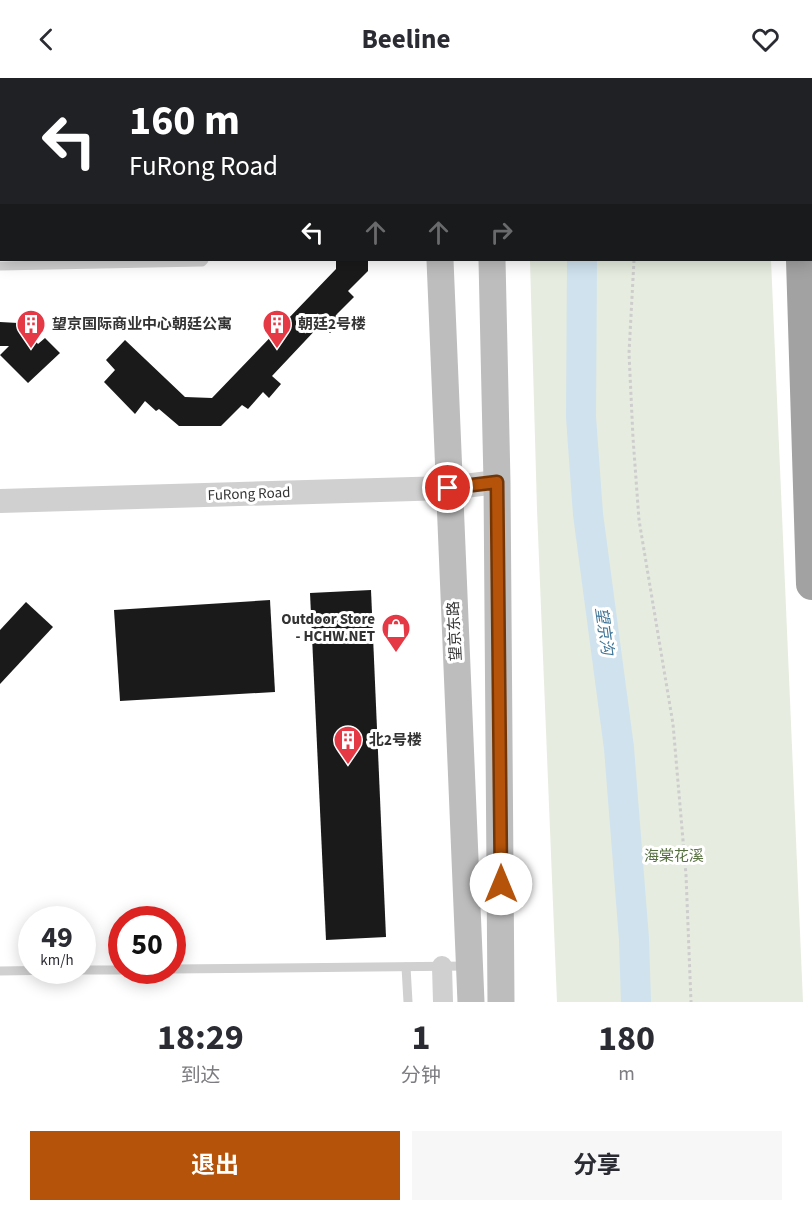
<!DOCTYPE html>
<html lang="zh">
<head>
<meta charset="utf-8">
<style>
  :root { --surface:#fff; --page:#f7f7f7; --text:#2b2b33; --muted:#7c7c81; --accent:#b45309 }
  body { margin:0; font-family:"Source Sans 3","Noto Sans SC",sans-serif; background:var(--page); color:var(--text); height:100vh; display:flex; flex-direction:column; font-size:22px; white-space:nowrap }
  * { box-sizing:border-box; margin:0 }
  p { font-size:20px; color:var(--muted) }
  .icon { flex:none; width:33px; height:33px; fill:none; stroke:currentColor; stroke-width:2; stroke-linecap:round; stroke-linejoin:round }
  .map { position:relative; height:924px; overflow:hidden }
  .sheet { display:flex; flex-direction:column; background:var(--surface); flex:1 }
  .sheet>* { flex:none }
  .top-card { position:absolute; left:0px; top:0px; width:813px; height:183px; box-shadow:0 3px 15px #0003; background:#202124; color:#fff; overflow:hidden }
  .speed { position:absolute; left:18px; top:828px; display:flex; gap:12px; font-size:30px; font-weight:700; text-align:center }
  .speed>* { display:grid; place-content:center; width:78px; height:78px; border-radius:50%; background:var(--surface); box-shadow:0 3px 15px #0003; line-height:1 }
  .speed small { font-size:15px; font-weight:400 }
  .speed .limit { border:9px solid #d22; background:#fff; color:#111 }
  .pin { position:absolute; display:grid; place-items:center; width:51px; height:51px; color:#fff; margin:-26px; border:3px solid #fff; border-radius:50%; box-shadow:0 2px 6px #0007 }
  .me { position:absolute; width:66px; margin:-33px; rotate:0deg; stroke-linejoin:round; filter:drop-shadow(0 0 4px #0008) }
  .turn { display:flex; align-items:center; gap:21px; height:126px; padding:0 30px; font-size:27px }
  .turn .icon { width:78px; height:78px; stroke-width:2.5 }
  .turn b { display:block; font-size:42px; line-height:51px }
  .lanes { display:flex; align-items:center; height:57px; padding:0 30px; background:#0003; justify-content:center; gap:30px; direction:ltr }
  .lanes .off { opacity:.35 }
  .eta { display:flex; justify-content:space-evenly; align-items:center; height:102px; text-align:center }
  .eta b { font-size:36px; font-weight:700; line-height:42px }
  .cta { display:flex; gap:12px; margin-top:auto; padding:12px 30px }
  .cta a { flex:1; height:69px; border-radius:0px; background:var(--accent); color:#fff; font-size:24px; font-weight:700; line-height:69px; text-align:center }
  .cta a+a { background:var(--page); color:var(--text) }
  header { display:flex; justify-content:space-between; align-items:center; height:78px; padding:0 30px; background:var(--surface); font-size:27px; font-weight:700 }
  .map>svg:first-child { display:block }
  .green { fill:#e6ecdf }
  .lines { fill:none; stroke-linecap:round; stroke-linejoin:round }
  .river { stroke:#cfe2ee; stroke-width:30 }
  .building { fill:#1a1a1a }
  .path { stroke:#cdcdcd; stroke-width:3; stroke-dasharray:3 3; stroke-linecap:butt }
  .service { stroke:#d0d0d0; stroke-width:9 }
  .minor { stroke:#d0d0d0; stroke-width:20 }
  .tertiary { stroke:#d0d0d0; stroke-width:24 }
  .secondary { stroke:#bdbdbd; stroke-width:27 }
  .trunk { stroke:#a2a2a2; stroke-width:32 }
  .route-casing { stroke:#753606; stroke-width:15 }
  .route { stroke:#b45309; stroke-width:10 }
  .labels { text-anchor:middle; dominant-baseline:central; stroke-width:6; stroke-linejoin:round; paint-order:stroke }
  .poi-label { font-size:15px; font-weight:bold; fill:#333; stroke:#fff; text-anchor:start }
  .street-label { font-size:15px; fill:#333; stroke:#fff }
  .park-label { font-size:15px; fill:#56703f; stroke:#fff }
  .water-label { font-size:16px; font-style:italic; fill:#3f7597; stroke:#fff }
</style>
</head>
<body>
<header><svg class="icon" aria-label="back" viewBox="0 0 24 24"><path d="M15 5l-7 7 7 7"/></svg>Beeline<svg class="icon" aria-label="heart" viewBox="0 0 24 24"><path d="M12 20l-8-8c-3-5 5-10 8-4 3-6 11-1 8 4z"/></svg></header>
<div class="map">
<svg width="812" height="924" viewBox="0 0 812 924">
  <rect width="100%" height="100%" fill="#fff"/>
  <polygon class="green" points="530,182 771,182 803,924 557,924 537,431"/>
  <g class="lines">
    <g class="river">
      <polyline points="594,2 594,0"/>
      <polyline points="582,182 581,339 588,436 619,670 634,861 636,924"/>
    </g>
  </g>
  <g class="building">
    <polygon points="336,182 368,182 368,193 348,213 354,219 337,236 343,242 330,255 321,246 272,298 281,306 269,320 263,314 248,331 242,327 221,348 179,348 159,331 156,333 145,323 135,336 104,304 115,292 106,282 125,262 185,319 212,320 336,191"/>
    <polygon points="0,244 18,245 38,266 45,260 60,275 28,305 0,277 9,268 0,268"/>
    <polygon points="371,512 386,859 326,862 310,515"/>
    <polygon points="270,522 275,614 120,623 114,532"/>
    <polygon points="26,524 53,549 0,606 0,552"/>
  </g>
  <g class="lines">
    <g class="path">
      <polyline points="651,2 652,0"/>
      <polyline points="634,182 629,275 633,360 639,442 673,646 686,797 691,924"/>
    </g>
    <g class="service">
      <polyline points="207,0 207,2"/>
      <polyline points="0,188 202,184 204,182"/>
      <polyline points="406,889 408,924"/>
      <polyline points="172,891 468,888"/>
      <polyline points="82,892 122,892"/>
      <polyline points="0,893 66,892"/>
    </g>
    <polyline class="minor" points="442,888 443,924"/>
    <polyline class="tertiary" points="0,423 448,410 497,404"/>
    <g class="secondary">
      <polyline points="434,0 434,2"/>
      <polyline points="488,0 488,2"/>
      <polyline points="805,0 805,2"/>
      <polyline points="812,50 812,53"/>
      <polyline points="440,182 471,924"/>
      <polyline points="492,182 497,404 501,924"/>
    </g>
    <polyline class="trunk" points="802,182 812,506"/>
  </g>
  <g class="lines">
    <g class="route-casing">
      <polyline id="route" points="448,410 497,404 501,806"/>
    </g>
    <use href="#route" class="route"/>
  </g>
  <defs>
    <g id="building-pin" transform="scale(1.5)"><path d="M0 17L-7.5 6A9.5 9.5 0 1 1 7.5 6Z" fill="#e63946" stroke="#fff"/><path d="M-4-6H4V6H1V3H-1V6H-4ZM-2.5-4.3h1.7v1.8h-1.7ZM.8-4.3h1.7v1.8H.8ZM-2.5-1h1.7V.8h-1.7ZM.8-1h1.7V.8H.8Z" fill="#fff"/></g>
    <g id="shop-pin" transform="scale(1.5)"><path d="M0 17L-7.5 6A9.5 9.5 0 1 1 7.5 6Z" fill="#e63946" stroke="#fff"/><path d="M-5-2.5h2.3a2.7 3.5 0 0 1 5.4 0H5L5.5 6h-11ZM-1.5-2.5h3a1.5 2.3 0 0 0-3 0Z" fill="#fff"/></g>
  </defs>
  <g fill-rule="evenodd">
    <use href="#building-pin" x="31" y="246"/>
    <use href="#building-pin" x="277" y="246"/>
    <use href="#shop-pin" x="396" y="550"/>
    <use href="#building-pin" x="348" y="662"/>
  </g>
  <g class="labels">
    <g class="poi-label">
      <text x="52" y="246">望京国际商业中心朝廷公寓</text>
      <text x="298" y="246">朝廷2号楼</text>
      <text x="375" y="541" text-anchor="end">Outdoor Store<tspan x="375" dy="17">- HCHW.NET</tspan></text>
      <text x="369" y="662">北2号楼</text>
    </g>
    <g class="street-label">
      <text transform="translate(249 416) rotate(-2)">FuRong Road</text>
      <text transform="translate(455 553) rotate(-93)">望京东路</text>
    </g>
    <g class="park-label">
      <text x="674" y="778">海棠花溪</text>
    </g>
    <g class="water-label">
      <text transform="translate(604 553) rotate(82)">望京沟</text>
    </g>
  </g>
</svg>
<div class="speed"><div>49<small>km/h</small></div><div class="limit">50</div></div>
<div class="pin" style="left:448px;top:410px;background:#d93025"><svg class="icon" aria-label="arrive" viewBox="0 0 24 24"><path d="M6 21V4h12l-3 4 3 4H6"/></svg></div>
<svg class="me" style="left:501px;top:806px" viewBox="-20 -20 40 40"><circle r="19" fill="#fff"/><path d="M0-13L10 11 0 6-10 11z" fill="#b45309"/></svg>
<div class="top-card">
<div class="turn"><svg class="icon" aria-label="left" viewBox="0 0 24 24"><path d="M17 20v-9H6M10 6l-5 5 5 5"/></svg><div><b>160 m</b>FuRong Road</div></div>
<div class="lanes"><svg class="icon" aria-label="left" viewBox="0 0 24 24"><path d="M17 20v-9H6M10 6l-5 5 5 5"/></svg><svg class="icon off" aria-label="ahead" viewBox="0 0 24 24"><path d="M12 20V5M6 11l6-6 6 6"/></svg><svg class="icon off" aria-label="ahead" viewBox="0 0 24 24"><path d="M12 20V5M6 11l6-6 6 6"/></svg><svg class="icon off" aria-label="right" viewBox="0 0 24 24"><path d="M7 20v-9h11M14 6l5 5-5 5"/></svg></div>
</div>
</div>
<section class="sheet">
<div class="eta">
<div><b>18:29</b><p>到达</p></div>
<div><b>1</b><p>分钟</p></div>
<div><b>180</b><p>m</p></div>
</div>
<div class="cta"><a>退出</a><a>分享</a></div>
</section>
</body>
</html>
